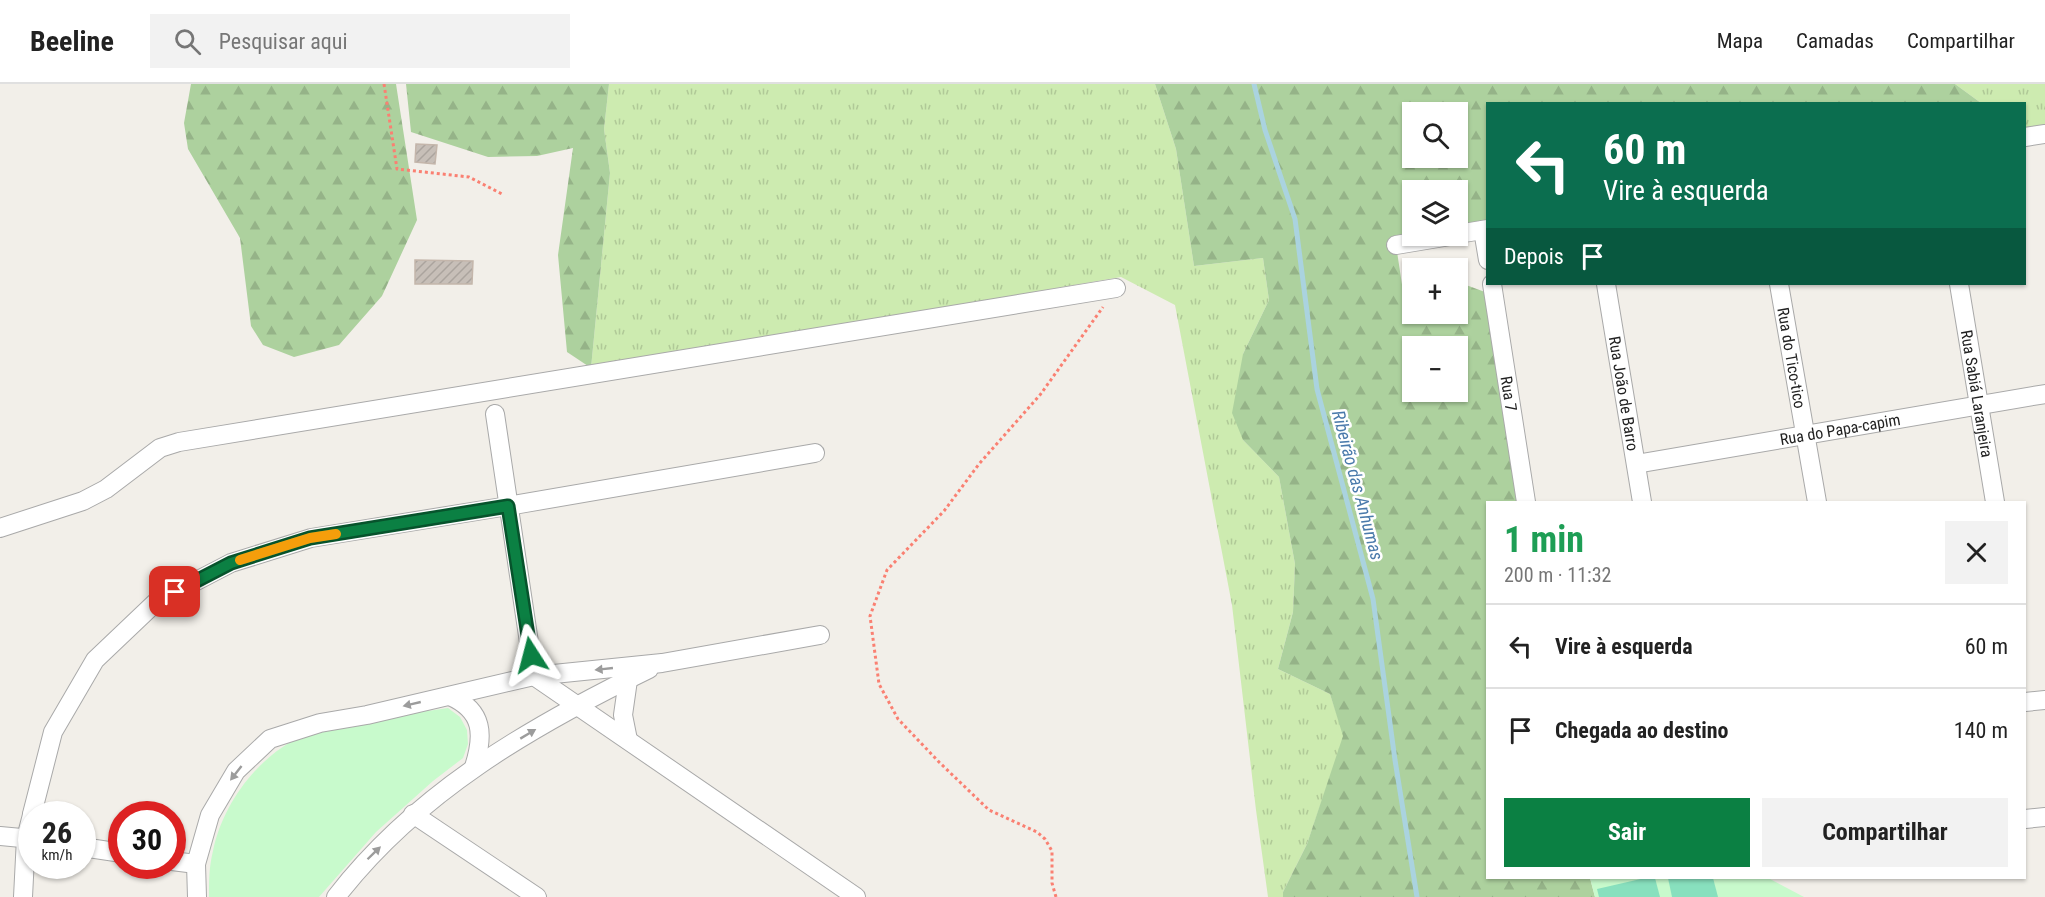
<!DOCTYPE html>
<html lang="pt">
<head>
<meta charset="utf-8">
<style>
  :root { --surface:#fff; --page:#f2f2f2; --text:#222; --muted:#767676; --line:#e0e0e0; --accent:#0b8043 }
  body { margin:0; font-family:"Roboto Condensed",sans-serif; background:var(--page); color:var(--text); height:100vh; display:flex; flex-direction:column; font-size:22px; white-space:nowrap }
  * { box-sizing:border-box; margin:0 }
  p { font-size:20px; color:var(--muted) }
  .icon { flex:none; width:33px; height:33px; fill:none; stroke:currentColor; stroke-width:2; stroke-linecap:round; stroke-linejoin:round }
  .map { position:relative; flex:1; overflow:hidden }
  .panel { position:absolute; left:1486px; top:417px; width:540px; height:378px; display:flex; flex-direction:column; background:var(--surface); border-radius:0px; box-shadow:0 2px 4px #0004 }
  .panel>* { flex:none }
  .hud { position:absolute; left:1486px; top:18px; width:540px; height:183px; border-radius:0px; box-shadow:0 2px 4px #0004; background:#0b6e4f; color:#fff; overflow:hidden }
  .buttons { position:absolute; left:1402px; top:18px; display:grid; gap:12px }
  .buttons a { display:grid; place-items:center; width:66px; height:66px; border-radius:0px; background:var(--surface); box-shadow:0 2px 4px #0004; font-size:30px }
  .speed { position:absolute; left:18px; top:717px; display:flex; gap:12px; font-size:30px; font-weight:700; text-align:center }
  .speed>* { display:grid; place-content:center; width:78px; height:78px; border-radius:50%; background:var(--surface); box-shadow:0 2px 4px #0004; line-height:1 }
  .speed small { font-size:15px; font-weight:400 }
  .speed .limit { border:9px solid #d22; background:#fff; color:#111 }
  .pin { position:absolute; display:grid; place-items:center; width:51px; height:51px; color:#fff; margin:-26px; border-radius:12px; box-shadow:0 3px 9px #0006 }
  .me { position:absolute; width:66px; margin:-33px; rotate:351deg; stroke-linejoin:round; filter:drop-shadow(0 0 4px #0008) }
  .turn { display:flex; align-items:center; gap:21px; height:126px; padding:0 18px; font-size:27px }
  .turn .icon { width:78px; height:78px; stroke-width:2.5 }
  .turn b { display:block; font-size:42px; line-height:51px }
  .then { display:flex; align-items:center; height:57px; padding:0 18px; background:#0003; gap:12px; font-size:22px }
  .round { display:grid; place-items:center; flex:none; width:63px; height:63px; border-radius:0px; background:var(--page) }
  .headline { display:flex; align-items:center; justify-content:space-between; height:102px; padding:0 18px }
  h1 { font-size:36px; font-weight:700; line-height:45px; color:#1e9e55 }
  .action { display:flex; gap:12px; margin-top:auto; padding:12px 18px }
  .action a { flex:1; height:69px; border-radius:0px; background:var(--accent); color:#fff; font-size:24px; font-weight:700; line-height:69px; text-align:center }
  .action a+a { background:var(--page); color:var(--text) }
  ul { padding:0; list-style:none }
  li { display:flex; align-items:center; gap:18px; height:84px; padding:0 18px; border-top:2px solid var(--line) }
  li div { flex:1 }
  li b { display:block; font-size:22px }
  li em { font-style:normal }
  header { display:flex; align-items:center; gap:36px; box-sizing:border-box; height:84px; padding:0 30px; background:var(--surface); border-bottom:2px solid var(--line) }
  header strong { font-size:28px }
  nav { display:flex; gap:33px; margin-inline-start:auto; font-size:21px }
  .search { width:420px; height:54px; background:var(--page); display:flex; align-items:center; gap:15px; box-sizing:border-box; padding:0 21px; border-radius:0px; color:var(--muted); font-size:22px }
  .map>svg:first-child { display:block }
  .grass { fill:url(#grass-tufts) }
  .forest { fill:url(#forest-firs); fill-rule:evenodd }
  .park { fill:#c8facc }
  .pitch { fill:#88e0be }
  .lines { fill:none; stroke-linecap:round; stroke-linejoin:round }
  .stream { stroke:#aad3df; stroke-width:5 }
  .building { fill:url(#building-hatch); stroke:#c4b6ab; stroke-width:1.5 }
  .minor-casing { stroke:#a9a9a9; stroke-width:20 }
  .path { stroke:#fa8072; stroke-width:3; stroke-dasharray:3 3; stroke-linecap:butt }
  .minor { stroke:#fff; stroke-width:18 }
  .oneway { fill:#9c9c9c }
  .route-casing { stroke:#07532c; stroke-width:15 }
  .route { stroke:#0b8043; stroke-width:10 }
  .slow { stroke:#f59e0b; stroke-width:10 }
  .labels { text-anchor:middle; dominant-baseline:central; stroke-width:5; stroke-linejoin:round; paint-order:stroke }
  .street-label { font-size:16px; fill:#222; stroke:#fff }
  .water-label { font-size:18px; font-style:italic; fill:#4a7aab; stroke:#fff }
</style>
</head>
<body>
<header>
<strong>Beeline</strong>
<div class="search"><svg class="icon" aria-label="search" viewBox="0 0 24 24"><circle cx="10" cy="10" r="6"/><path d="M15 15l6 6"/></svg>Pesquisar aqui</div>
<nav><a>Mapa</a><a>Camadas</a><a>Compartilhar</a></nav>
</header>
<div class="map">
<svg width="2045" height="813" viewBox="0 0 2045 813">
  <defs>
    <pattern id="grass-tufts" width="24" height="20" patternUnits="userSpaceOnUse" patternTransform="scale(1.5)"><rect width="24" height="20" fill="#cdebb0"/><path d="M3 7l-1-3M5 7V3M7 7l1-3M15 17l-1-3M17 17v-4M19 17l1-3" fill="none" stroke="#b0c997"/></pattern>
    <pattern id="forest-firs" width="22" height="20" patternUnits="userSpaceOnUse" patternTransform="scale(1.5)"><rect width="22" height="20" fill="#add19e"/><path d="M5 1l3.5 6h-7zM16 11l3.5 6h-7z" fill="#95b388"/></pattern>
    <pattern id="building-hatch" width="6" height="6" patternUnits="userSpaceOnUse" patternTransform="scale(1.5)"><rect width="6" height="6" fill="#c7bfb8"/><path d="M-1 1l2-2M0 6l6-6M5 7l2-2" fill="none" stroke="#aba49e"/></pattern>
  </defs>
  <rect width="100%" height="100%" fill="#f2efe9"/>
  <g class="grass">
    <polygon points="609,0 1155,0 1176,65 1194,182 1263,174 1269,216 1243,270 1243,356 1279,393 1295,480 1293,528 1278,585 1330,610 1344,652 1307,760 1283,808 1283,813 1268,813 1256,726 1232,521 1175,221 1121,193 591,284 610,89 604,45"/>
    <polygon points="1955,0 2045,0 2045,50 2025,53 2025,20 1981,19"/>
  </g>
  <g class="forest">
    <polygon points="191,0 396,0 417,136 382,212 339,261 294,273 263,261 251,242 240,154 188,65 184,39"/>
    <polygon points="406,0 609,0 604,45 610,89 591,284 567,268 558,171 573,64 537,72 488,73 411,48"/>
    <path d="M1155,0H1955L1981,19L1488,20V145L1458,150V106H1413V152L1396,161L1403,207L1413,205V230H1458V198L1493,211L1526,418H1488V794H1590L1595,813H1283V808L1307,760L1343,652L1330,610L1278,585L1293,528L1295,480L1279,393L1243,356L1232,329L1243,270L1269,216L1263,174L1194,182L1176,65ZM1413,28H1458V74H1413ZM1413,262H1458V308H1413Z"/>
  </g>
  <g class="park">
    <path d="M448,624L460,633L467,646L468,660L463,674L433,697L376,748L319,813H209C209,798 209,782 213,767C224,713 269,657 325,644C363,634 408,630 448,624Z"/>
    <polygon points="1590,794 1768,794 1804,813 1595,813"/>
  </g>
  <g class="pitch">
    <polygon points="1645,794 1655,794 1660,813 1599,813 1597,805"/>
    <polygon points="1668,794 1713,794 1718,813 1672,813"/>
  </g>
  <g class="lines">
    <polyline class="stream" points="1254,0 1265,46 1295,135 1317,305 1373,515 1395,676 1417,813"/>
  </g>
  <g class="building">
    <polygon points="416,60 437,61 435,80 415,78"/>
    <polygon points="415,176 473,177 472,200 415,200"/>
  </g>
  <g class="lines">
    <g class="minor-casing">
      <g id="minor">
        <polyline points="2025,53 2045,50"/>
        <polyline points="1483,146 1488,176"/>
        <polyline points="1458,150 1488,145"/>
        <polyline points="1396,161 1450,152"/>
        <path id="s1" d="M1492,200L1526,418"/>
        <path id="s2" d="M1606,200L1642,418"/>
        <path id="s3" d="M1779,200L1817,418"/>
        <path id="s4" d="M1959,200L1995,418"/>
        <polyline points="495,330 534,592 856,813"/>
        <path id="s5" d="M1636,380L2045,310"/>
        <polyline points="0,444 83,417 106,405 160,364 179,358 1116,204"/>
        <polyline points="628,596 623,631 628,656"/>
        <path d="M450,612C484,627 484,651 474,683"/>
        <polyline points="2025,618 2045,616"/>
        <polyline points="32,730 53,648 95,576 156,518 231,479 311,454 508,422 815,369"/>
        <polyline points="413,730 537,813"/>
        <polyline points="2025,735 2045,733"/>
        <polyline points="0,752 32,755"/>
        <polyline points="82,763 122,769"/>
        <polyline points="172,777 196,780"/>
        <polyline points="23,813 26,754 32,731"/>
        <polyline points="197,813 196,780 210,731 236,687 270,655 320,639 367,631 534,592 662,579 820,551"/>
        <path d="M336,813C417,708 532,642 649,585"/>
      </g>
    </g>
    <g class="path">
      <polyline points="384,0 397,85 469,93 504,111"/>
      <polyline points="1056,813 1052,799 1052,767 1045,755 1037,748 989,726 939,678 898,635 879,600 870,532 887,486 944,427 979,380 1040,311 1103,223"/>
    </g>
    <use href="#minor" class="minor"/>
  </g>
  <defs><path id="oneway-solid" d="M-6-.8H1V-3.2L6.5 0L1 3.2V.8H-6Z" transform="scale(1.5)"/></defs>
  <g class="oneway">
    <use href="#oneway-solid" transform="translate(604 585) rotate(174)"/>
    <use href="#oneway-solid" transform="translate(412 620) rotate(167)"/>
    <use href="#oneway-solid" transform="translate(528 650) rotate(-31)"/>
    <use href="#oneway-solid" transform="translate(236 689) rotate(128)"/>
    <use href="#oneway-solid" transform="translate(374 769) rotate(-44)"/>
  </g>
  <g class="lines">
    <g class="route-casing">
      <polyline id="route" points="175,508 231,479 310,454 508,422 531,571"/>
    </g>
    <use href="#route" class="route"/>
    <polyline class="slow" points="240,476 310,454 336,450"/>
  </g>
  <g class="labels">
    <g class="street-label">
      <text stroke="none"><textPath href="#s3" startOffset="75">Rua do Tico-tico</textPath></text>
      <text stroke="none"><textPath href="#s1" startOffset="111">Rua 7</textPath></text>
      <text stroke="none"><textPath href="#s2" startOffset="111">Rua João de Barro</textPath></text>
      <text stroke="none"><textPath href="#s4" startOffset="111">Rua Sabiá Laranjeira</textPath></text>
      <text stroke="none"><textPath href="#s5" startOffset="207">Rua do Papa-capim</textPath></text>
    </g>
    <g class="water-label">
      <text transform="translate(1358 401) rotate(75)">Ribeirão das Anhumas</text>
    </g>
  </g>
</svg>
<div class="buttons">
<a><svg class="icon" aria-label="search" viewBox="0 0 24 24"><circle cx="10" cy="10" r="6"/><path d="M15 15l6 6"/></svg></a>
<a><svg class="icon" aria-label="layers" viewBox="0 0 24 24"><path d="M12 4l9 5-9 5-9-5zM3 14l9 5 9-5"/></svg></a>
<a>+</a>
<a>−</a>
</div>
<div class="speed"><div>26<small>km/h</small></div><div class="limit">30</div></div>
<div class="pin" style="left:175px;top:508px;background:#d93025"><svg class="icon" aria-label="arrive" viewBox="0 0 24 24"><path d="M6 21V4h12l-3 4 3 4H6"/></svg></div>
<svg class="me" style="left:531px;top:571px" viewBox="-20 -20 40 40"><path d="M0-17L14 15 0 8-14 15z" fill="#0b8043" stroke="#fff" stroke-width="4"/></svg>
<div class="hud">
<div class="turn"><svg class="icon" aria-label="left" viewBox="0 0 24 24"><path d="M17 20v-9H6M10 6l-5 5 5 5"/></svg><div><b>60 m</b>Vire à esquerda</div></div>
<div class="then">Depois<svg class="icon" aria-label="arrive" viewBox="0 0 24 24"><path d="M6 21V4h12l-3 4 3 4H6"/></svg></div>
</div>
<section class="panel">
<div class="headline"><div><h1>1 min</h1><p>200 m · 11:32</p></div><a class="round"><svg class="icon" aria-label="close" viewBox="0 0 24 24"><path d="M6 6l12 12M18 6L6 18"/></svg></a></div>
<ul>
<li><svg class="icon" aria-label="left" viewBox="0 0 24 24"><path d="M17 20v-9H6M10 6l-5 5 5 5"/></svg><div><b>Vire à esquerda</b></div><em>60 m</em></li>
<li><svg class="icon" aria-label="arrive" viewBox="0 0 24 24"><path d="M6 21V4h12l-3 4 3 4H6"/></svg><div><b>Chegada ao destino</b></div><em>140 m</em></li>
</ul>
<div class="action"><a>Sair</a><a>Compartilhar</a></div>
</section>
</div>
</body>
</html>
